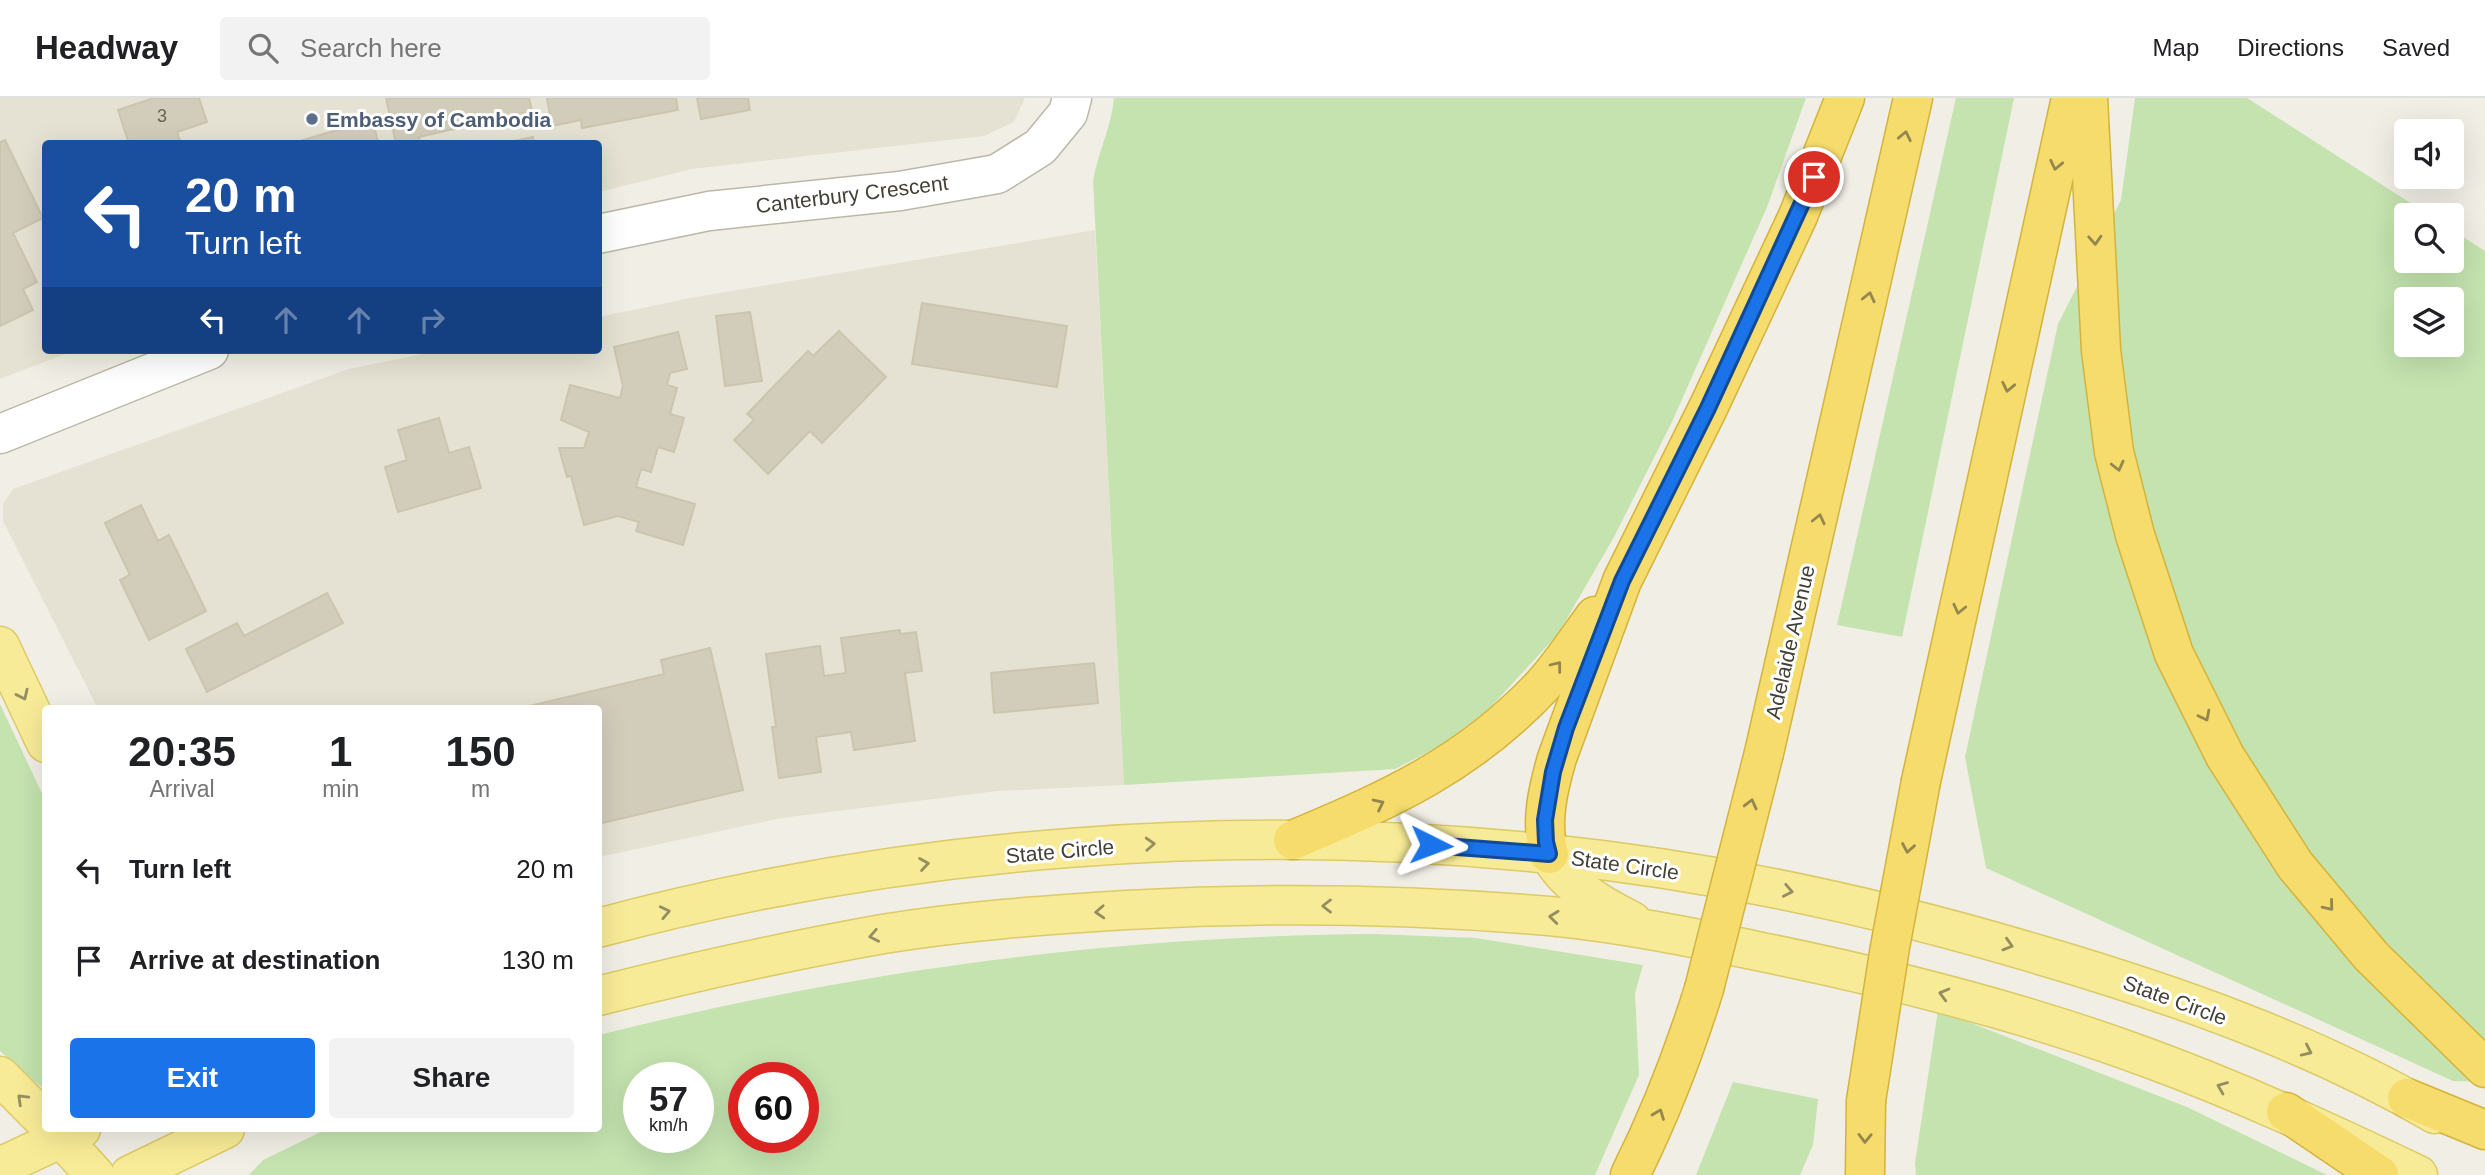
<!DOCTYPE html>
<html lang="en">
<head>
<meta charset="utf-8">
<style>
  :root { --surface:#fff; --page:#f2f2f2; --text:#202124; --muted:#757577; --line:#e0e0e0; --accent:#1a73e8 }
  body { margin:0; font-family:Helvetica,sans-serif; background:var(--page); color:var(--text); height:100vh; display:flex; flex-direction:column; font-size:26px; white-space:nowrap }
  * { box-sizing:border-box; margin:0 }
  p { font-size:23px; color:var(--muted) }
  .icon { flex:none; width:38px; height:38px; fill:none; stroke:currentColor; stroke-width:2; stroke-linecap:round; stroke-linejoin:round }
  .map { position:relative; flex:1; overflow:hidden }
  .side { position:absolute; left:42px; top:607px; width:560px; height:427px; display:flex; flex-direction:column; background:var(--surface); border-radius:7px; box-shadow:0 7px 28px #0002 }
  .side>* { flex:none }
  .guide { position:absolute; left:42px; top:42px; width:560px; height:214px; border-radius:7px; box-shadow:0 7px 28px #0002; background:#1a4fa0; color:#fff; overflow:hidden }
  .buttons { position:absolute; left:2394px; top:21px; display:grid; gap:14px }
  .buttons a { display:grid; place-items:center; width:70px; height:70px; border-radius:7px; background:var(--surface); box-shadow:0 7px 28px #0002; font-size:35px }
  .speed { position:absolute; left:623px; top:964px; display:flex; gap:14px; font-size:35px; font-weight:700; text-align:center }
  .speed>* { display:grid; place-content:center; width:91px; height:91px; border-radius:50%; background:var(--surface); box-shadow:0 7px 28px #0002; line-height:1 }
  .speed small { font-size:18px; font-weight:400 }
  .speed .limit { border:10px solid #d22; background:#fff; color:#111 }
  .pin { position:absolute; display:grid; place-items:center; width:60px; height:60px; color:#fff; margin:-30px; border:4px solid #fff; border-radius:50%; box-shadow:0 2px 7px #0007 }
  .me { position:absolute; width:77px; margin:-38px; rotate:93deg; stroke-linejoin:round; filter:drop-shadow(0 0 5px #0008) }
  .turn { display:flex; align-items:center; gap:24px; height:147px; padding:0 28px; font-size:32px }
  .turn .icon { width:91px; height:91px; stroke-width:2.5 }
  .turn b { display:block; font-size:49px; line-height:60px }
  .lanes { display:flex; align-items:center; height:66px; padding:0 28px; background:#0003; justify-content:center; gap:35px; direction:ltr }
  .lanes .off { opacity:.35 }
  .eta { display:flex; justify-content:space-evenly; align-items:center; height:119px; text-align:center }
  .eta b { font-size:42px; font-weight:700; line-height:49px }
  .action { display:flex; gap:14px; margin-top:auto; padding:14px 28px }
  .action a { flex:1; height:80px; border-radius:7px; background:var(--accent); color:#fff; font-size:28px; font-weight:700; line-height:80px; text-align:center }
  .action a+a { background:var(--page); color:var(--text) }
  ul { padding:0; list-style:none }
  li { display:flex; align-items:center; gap:21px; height:91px; padding:0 28px }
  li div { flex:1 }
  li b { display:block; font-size:26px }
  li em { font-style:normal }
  header { display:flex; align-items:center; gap:42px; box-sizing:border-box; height:98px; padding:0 35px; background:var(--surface); border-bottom:2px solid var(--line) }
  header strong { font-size:33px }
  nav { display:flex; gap:38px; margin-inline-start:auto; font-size:24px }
  .search { width:490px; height:63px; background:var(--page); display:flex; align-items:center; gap:18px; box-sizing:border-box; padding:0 24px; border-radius:7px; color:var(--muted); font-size:26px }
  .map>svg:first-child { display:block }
  .residential { fill:#e5e2d3 }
  .green { fill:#c4e3af; fill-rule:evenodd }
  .building { fill:#d2ccbb; stroke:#ccc5ae; stroke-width:2 }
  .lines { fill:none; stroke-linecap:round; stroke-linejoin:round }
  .minor-casing { stroke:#bcb8a8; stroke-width:41 }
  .major-casing { stroke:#dcca68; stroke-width:41 }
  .highway-casing { stroke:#d3b33c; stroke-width:41 }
  .minor { stroke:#fff; stroke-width:38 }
  .major { stroke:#f8eb97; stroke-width:38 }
  .highway { stroke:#f5dc6c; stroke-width:38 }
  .highway-bridge-casing { stroke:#d3b33c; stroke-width:41; stroke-linecap:butt }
  .highway-bridge { stroke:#f5dc6c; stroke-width:38 }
  .oneway { stroke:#93864e }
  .oneway2 { stroke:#948d61 }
  .route-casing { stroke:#114b97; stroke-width:18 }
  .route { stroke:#1a73e8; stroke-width:12 }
  .service-dot { fill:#5c6f8a; stroke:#fff; stroke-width:2.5 }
  .labels { text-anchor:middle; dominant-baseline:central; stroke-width:6; stroke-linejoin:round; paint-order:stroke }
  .number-label { font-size:18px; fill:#676356 }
  .service-label { font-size:21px; font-weight:bold; fill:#4e5e75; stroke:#fff; text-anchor:start }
  .street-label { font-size:21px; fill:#434035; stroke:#fff }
</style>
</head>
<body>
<header>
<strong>Headway</strong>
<div class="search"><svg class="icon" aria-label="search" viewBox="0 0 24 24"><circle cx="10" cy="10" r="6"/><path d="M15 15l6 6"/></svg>Search here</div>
<nav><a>Map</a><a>Directions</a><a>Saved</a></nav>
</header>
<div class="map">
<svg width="2485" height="1077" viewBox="0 0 2485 1077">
  <rect width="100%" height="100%" fill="#f1efe5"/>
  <g class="residential">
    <polygon points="0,0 1025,0 1014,24 984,38 692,71 599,94 598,46 46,46 46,252 76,252 0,281"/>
    <polygon points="1095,132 1124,687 998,693 782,720 599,759 598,611 98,611 3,423 3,406 13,391 349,271 442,252 598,252 599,219 690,200"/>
  </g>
  <g class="green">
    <path d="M1114,0H1806L1767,109L1672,324L1614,439L1558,536L1489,611L1440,648L1395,671L1124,687L1093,83C1098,54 1112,27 1114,0Z"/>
    <polygon points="1956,0 2014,0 1902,539 1837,527"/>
    <path d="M2135,0H2247L2429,117H2406V163H2452V132L2485,153V984L2453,983L1986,770L1965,659L2058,226L2121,102ZM2406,201H2452V247H2406Z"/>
    <polygon points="0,606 45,702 45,992 0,953"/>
    <path d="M1374,836L1476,840L1643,867L1635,895L1639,977L1595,1077H249L263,1062L327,1031H598L599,937C854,873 1111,838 1374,836ZM698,980V1040H639V980ZM803,980V1040H744V980Z"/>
    <polygon points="1938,912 2187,1009 2327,1077 1916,1077 1915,1065"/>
    <polygon points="1733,984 1818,1001 1813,1047 1800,1077 1696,1077"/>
  </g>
  <g class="building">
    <polygon points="154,0 199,0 207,24 177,34 181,46 129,46 118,12"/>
    <polygon points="386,0 529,0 532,13 419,39 420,46 396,46"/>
    <polygon points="547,0 676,0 678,12 582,30 581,22 552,28"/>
    <polygon points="697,0 748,0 750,12 701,21"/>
    <polygon points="372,22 379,46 289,46"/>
    <polygon points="533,39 534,46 500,46"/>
    <polygon points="5,42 43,120 13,135 37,184 23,191 33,212 0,228 0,44"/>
    <polygon points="922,205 1067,228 1057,289 912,266"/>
    <polygon points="750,214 762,283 725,288 716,218"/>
    <polygon points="839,233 886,279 822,345 810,333 768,376 734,342 754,322 747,316 808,253 813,258"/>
    <polygon points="678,234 687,271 670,275 667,287 677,290 670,316 684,320 674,354 658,349 651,374 641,371 636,389 695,406 683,447 636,433 639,424 618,418 584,427 571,378 567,379 559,350 584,350 589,334 561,322 570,287 620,300 623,288 614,249"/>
    <polygon points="439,320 449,355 469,349 481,390 398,414 385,369 407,362 398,332"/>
    <polygon points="141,407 158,443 169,437 206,513 149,542 120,482 130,477 105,425"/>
    <polygon points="327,495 343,525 207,594 186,551 237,525 244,538"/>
    <polygon points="900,532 900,536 916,534 922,573 905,575 915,643 854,652 851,634 816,639 821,674 779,680 772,629 776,629 766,556 820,548 824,578 846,575 841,540"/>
    <polygon points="710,550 743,692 598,726 598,611 517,611 664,576 661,562"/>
    <polygon points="1094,565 1098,605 994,615 991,575"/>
  </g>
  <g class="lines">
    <g class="minor-casing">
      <g id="minor">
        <polyline points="598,136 709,113 900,93 997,76 1040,49 1068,15 1072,0"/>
        <polyline points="0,336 209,252"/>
      </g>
    </g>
    <g class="major-casing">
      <g id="major">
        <polyline points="0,548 46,645"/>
        <path d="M1549,756C1567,788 1600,807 1632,823"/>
        <path d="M598,830C902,748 1236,723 1549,756C1715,773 1880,809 2040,857C2176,897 2313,945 2435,1016"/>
        <path d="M598,898C693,874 787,853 883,836C963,823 1045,817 1126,812C1267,804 1409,806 1549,818C1621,825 1691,839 1762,854C1894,881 2025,914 2151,961C2243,995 2330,1035 2418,1077"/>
        <polyline points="0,978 46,1024"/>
        <polyline points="53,1031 95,1077"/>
        <polyline points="0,1069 81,1031"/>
        <polyline points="130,1077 225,1031"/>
      </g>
    </g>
    <g class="highway-casing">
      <g id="highway">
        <polyline points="2088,0 2101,252 2114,354 2135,437 2174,556 2225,658 2295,767 2371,858 2485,970"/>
        <polyline points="1764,655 1913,0"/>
        <polyline points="1921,683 2071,0"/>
        <path d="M1293,742C1391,701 1469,666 1543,587C1562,566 1578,541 1595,518"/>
        <path d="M1549,756C1540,724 1548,691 1557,660L1622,483L1708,310L1798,118L1845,0"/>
        <polyline points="2407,1000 2485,1032"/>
        <polyline points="2286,1014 2379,1077"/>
        <path d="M1630,1077C1660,1017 1684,955 1704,891"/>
        <polyline points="1865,1077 1866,1003"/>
      </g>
    </g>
    <use href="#minor" class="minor"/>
    <use href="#major" class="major"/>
    <use href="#highway" class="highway"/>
    <g class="highway-bridge-casing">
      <g id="highway-bridge">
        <polyline points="1704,891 1764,655"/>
        <polyline points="1866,1003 1890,849 1921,683"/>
      </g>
    </g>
    <use href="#highway-bridge" class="highway-bridge"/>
  </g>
  <defs><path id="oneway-chevron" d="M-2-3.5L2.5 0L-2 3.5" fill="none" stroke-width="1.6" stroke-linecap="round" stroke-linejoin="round" transform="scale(1.75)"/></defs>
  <g class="oneway">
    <use href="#oneway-chevron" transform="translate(1905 38) rotate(-78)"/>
    <use href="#oneway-chevron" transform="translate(2056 67) rotate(102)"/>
    <use href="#oneway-chevron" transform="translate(2095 142) rotate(87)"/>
    <use href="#oneway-chevron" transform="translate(1869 199) rotate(-77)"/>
    <use href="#oneway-chevron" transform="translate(2008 289) rotate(102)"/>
    <use href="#oneway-chevron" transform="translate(2118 368) rotate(76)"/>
    <use href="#oneway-chevron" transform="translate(1819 421) rotate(-77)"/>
    <use href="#oneway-chevron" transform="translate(1959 511) rotate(103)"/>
    <use href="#oneway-chevron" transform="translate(1557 568) rotate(-52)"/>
    <use href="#oneway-chevron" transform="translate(2205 618) rotate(63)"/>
    <use href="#oneway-chevron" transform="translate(1379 706) rotate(-26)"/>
    <use href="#oneway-chevron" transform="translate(1751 706) rotate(-76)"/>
    <use href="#oneway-chevron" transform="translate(1908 750) rotate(100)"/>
    <use href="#oneway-chevron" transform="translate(2329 808) rotate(51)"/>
    <use href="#oneway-chevron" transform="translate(1659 1016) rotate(-69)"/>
    <use href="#oneway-chevron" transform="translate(1865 1040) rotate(91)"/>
  </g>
  <g class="oneway2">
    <use href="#oneway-chevron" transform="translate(23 597) rotate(65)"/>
    <use href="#oneway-chevron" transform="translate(1150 746) rotate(-3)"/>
    <use href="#oneway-chevron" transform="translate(924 766) rotate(-9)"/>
    <use href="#oneway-chevron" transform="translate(1788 793) rotate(11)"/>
    <use href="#oneway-chevron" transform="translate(1327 808) rotate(-180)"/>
    <use href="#oneway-chevron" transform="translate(665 814) rotate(-12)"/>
    <use href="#oneway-chevron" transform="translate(1100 814) rotate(177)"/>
    <use href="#oneway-chevron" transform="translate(1554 819) rotate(-174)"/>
    <use href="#oneway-chevron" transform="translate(874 838) rotate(169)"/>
    <use href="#oneway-chevron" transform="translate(2008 847) rotate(17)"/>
    <use href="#oneway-chevron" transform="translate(1944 896) rotate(-165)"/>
    <use href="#oneway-chevron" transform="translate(2307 953) rotate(25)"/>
    <use href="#oneway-chevron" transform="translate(2222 989) rotate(-158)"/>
    <use href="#oneway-chevron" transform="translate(22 1001) rotate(-136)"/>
  </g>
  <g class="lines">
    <g class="route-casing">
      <polyline id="route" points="1431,747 1549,756 1546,744 1545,722 1553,674 1566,630 1622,483 1708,310 1814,79"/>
    </g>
    <use href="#route" class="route"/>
  </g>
  <circle class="service-dot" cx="312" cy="21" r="7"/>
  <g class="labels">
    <g class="number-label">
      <text x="162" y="18">3</text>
    </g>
    <g class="service-label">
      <text x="326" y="21">Embassy of Cambodia</text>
    </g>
    <g class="street-label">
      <text transform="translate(852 96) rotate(-7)">Canterbury Crescent</text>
      <text transform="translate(1790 544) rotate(-77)">Adelaide Avenue</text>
      <text transform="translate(1060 753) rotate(-5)">State Circle</text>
      <text transform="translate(1625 767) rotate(8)">State Circle</text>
      <text transform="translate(2175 902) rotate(20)">State Circle</text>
    </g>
  </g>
</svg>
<div class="buttons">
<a><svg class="icon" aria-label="sound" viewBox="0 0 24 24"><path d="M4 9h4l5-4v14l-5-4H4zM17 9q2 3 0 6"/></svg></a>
<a><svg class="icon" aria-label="search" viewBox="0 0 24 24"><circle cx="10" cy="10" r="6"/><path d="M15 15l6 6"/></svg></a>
<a><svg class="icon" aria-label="layers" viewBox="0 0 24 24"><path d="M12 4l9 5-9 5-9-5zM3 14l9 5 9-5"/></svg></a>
</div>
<div class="speed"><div>57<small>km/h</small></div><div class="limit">60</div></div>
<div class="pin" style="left:1814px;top:79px;background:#d93025"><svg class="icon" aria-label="arrive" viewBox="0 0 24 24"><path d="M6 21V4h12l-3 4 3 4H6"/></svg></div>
<svg class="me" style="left:1431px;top:747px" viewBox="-20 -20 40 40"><path d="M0-17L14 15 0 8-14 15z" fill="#1a73e8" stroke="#fff" stroke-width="4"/></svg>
<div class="guide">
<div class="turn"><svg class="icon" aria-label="left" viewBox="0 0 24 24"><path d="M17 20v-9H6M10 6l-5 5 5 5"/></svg><div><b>20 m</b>Turn left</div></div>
<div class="lanes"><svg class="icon" aria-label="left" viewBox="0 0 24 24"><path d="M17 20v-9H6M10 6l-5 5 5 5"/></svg><svg class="icon off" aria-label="ahead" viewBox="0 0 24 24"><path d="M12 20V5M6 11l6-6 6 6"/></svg><svg class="icon off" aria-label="ahead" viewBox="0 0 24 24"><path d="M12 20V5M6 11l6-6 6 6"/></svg><svg class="icon off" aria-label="right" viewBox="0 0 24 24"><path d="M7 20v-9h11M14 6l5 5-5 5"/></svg></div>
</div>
<section class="side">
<div class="eta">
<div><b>20:35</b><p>Arrival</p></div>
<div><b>1</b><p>min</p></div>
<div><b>150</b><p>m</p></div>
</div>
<ul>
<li><svg class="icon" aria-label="left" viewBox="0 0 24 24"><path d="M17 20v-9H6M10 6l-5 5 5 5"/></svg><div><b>Turn left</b></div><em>20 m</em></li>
<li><svg class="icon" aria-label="arrive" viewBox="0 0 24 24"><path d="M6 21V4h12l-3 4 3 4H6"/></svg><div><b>Arrive at destination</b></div><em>130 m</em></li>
</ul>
<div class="action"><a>Exit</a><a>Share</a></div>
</section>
</div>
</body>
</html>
